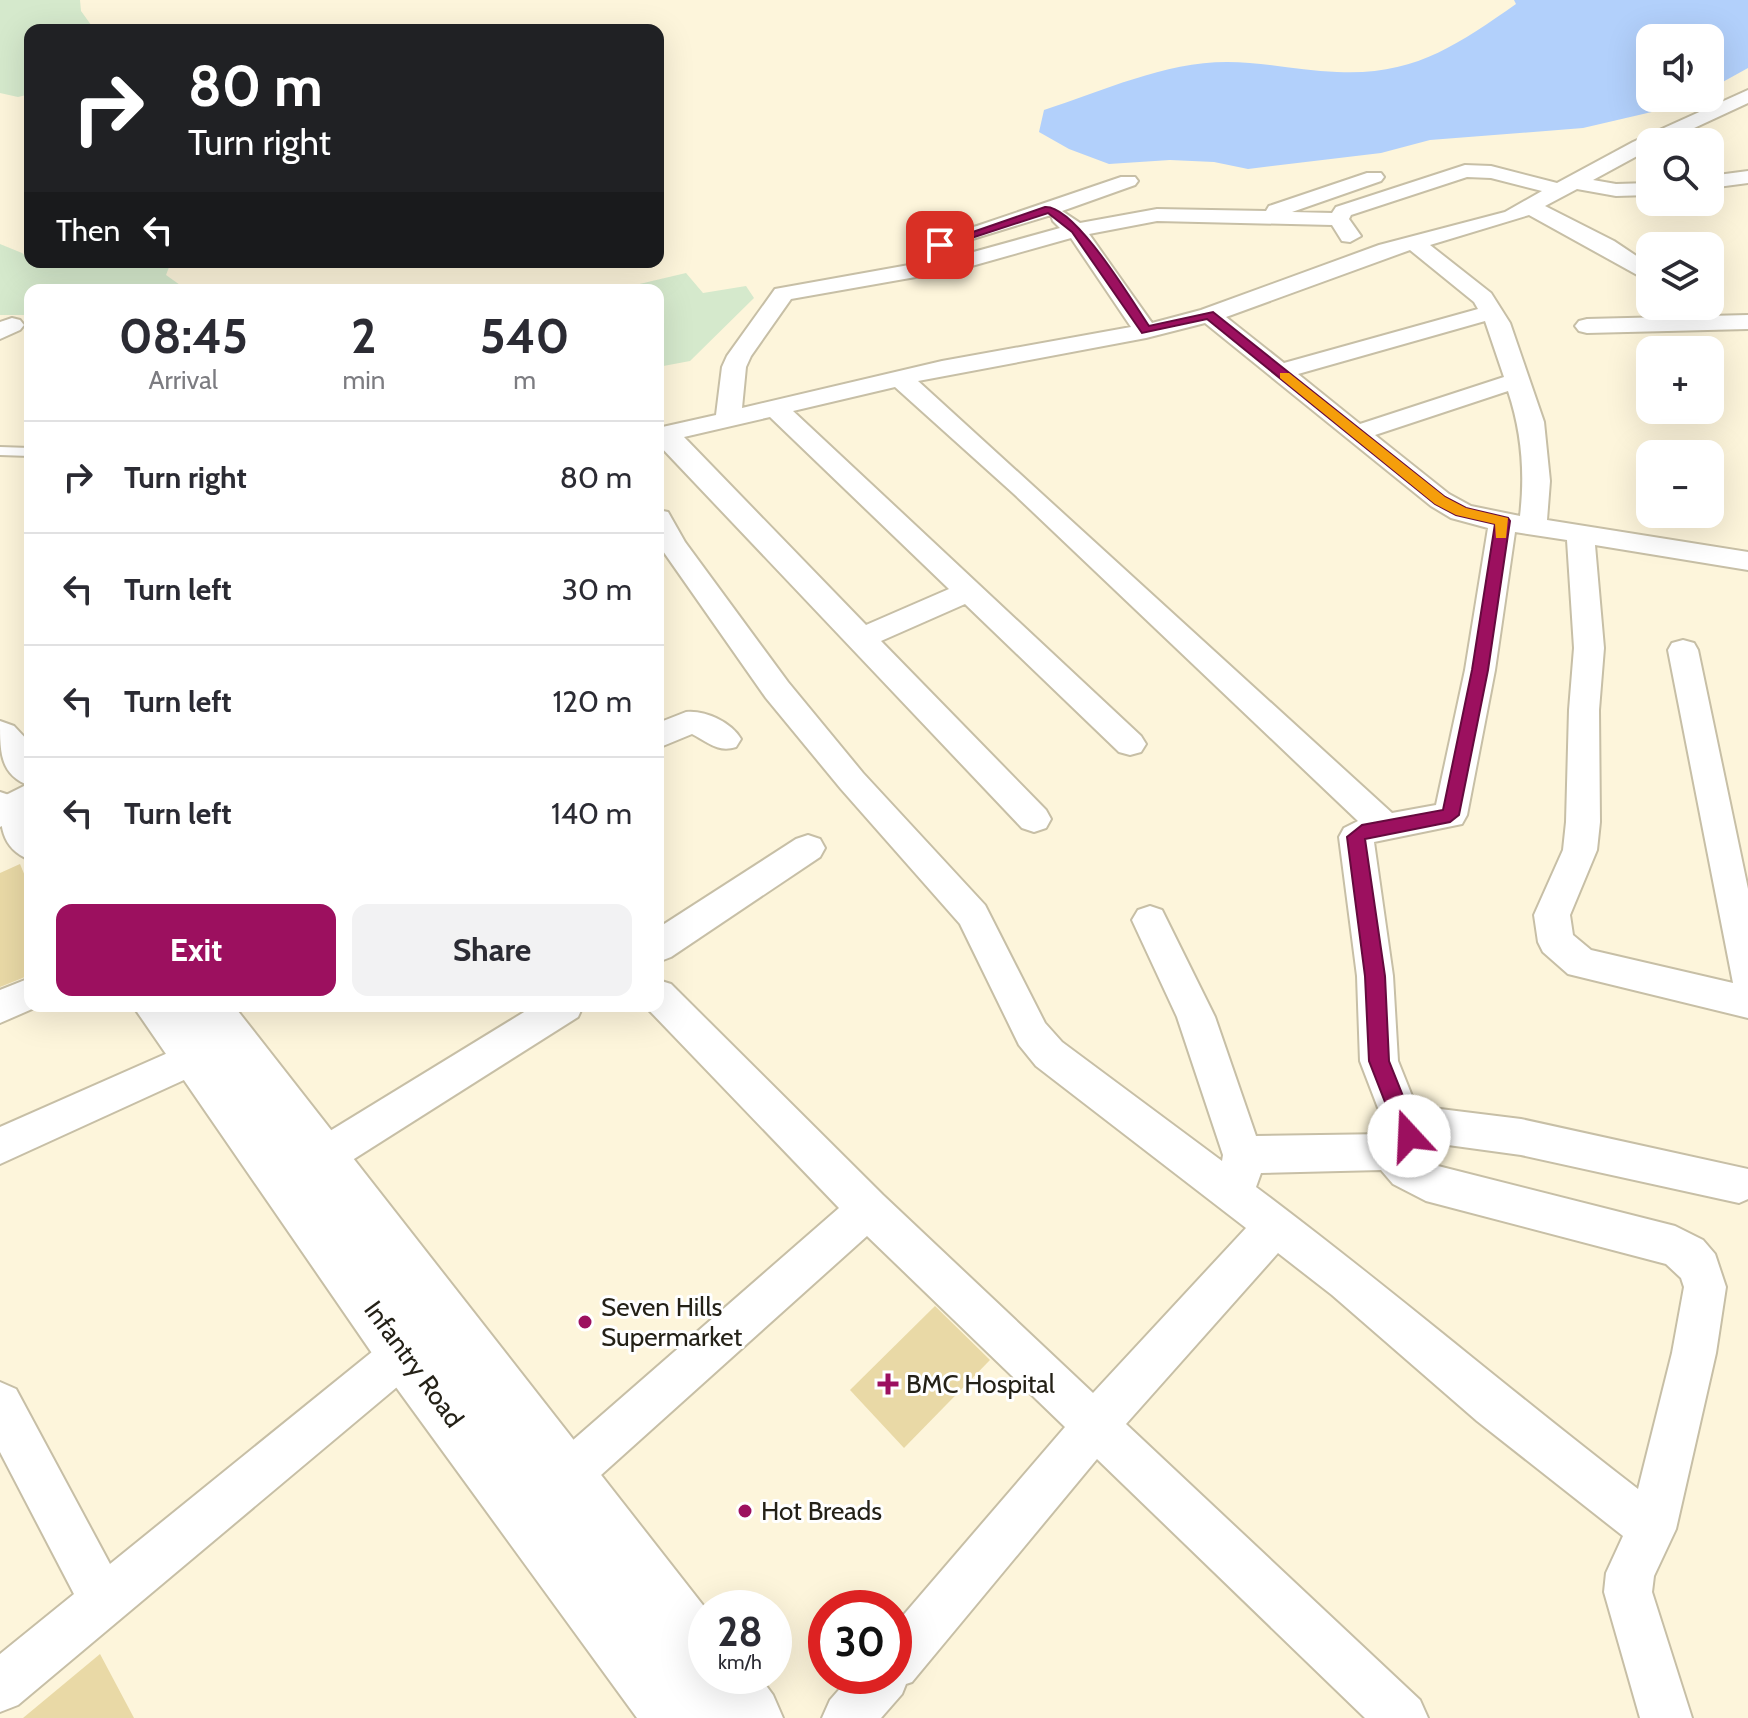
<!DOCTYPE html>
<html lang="en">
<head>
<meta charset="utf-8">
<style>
  :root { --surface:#fff; --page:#f2f2f3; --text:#2b2b33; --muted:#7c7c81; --line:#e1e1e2; --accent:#9c105f }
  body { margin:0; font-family:Cabin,sans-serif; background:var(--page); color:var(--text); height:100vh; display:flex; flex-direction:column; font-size:30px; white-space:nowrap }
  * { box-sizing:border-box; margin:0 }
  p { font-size:26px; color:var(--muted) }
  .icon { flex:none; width:44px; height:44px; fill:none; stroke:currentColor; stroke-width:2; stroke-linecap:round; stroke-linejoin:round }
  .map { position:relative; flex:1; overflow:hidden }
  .panel { position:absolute; left:24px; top:284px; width:640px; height:728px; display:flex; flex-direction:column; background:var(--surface); border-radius:16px; box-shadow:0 8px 32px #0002 }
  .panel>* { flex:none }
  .hud { position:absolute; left:24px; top:24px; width:640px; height:244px; border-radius:16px; box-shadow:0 8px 32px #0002; background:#202124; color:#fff; overflow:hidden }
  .buttons { position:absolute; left:1636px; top:24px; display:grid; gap:16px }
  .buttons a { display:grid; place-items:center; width:88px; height:88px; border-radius:16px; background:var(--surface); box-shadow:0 8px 32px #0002; font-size:40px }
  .speed { position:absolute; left:688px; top:1590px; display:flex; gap:16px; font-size:40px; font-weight:700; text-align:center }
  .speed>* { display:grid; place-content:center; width:104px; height:104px; border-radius:50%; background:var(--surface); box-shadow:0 8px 32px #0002; line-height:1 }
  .speed small { font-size:20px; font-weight:400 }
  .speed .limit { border:12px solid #d22; background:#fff; color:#111 }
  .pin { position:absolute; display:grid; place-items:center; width:68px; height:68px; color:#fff; margin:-34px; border-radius:16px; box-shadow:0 4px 12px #0006 }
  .me { position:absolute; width:88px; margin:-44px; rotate:340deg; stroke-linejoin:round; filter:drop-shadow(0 0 6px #0008) }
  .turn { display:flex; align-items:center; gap:28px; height:168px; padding:0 32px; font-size:36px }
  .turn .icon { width:104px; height:104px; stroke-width:2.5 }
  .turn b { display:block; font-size:56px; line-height:68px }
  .then { display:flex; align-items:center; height:76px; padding:0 32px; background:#0003; gap:16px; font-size:30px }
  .eta { display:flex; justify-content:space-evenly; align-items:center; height:136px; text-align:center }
  .eta b { font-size:48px; font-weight:700; line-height:56px }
  .action { display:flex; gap:16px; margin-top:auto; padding:16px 32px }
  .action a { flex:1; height:92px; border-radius:16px; background:var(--accent); color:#fff; font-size:32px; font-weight:700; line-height:92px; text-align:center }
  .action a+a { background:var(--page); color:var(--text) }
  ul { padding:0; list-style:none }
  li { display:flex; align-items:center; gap:24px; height:112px; padding:0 32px; border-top:2px solid var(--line) }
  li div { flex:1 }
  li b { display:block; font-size:30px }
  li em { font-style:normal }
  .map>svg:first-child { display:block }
  .green { fill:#d5e9cc }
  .water { fill:#b2d0fb }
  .building { fill:#e9d9a6 }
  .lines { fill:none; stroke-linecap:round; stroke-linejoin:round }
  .lane-casing { stroke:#c7bfa6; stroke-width:4 }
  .street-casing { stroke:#c7bfa6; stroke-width:4 }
  .secondary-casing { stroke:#c7bfa6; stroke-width:4 }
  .lane { fill:#fff; fill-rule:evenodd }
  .street { fill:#fff; fill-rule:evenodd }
  .secondary { fill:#fff; fill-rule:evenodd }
  .route { fill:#9c105f; stroke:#650a3e; stroke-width:2 }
  .slow { fill:#f59e0b }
  .poi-dot { fill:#9c105f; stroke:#fff; stroke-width:3 }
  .labels { text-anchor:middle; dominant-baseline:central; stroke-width:6; stroke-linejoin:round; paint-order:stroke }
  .near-poi-label { font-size:26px; fill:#242117; stroke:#fff; text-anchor:start }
  .near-street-label { font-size:26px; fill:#242117; stroke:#fff }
</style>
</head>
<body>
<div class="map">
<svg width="1748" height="1718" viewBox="0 0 1748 1718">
  <rect width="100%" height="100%" fill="#fdf5db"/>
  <g class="green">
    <polygon points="0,0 80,0 81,11 94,29 30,30 30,94 18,97 0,93"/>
    <polygon points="0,244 22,253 36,265 72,267 97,262 171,262 166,275 187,290 30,290 30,315 0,315"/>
    <polygon points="686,273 703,293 746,286 754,298 690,361 658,367 658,290 614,290"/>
  </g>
  <path class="water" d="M1514,0H1748V68L1710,89V38H1650V98H1688L1656,111L1583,128L1430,140L1381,153L1248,169L1214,162L1170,160L1109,164L1069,149L1039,132L1044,110C1103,91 1164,62 1227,62C1264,62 1301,71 1337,72C1414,76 1457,45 1516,4Z"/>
  <g class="building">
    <polygon points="20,864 30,888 30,975 0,987 0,873"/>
    <polygon points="935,1306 990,1360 904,1448 850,1390"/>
    <polygon points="100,1654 134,1718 23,1718"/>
  </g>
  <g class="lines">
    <g class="lane-casing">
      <polygon id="lane" points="0,447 30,448 30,456 0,455"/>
    </g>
    <g class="street-casing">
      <g id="street">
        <path d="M1748,90V103L1664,142H1650V149L1593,180L1616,184L1650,183V195L1616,196L1577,189L1545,206L1614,241L1650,265V282L1529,215L1430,245L1491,293L1510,323L1544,422L1550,481L1547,520L1748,552V570L1595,545L1604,648L1599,710L1600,822L1597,850L1570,915L1573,935L1591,950L1733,983L1668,650L1672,643L1683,640L1694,643L1698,650L1748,889V1018L1568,974L1543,952L1538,942L1534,915L1563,850L1566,822L1569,710L1574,648L1567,540L1515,532L1495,670L1467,815L1462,824L1374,842L1393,976L1398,1061L1416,1106L1521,1119L1748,1169V1199L1739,1203L1521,1155L1426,1142L1419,1156L1434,1165L1675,1226L1703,1240L1715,1254L1726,1287L1716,1353L1676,1529L1654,1576L1652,1592L1692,1718H1640L1604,1592L1606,1573L1623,1536L1477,1421L1332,1295L1278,1253L1126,1424L1420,1700L1428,1718H1365L1097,1459L912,1682L906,1684L902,1694L881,1718H822L830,1700L851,1676H894V1626L1065,1427L867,1236L581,1493L565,1500L549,1493L542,1477L549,1461L839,1208L645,1006H658V980L671,984L883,1195L1093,1393L1246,1228L1036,1066L1019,1045L960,924L841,789L766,698L663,551L658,543V510L668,512L685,542L788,682L863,773L985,905L1045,1023L1062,1042L1222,1161L1223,1155L1177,1017L1132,920L1138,910L1150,906L1162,910L1215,1017L1256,1136L1388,1134L1360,1061L1357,976L1339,837L1344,828L1358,821L1014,494L895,387L793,411L1141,736L1146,744L1141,752L1130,755L1119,752L965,604L881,641L1046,810L1051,819L1046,828L1034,832L1022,828L658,444V428L716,415L722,367L727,356L775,289L959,256L1060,228L1053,221L1051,215L930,252L919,246L922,241L977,226L1121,177H1135L1138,181L1135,185L1062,211L1080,223L1157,209L1266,211L1269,206L1367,173H1381L1384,177L1381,181L1292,212L1332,213L1336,207L1465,165L1491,166L1557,183L1633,142ZM1467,177L1491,178L1542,191L1505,212L1379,245L1201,310L1152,323L1089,234L1157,221L1332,225L1342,241L1350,242L1361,236L1349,219L1351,215ZM1071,238L1131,327L942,361L742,408L746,367L751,356L791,299L961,269ZM1410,250L1474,302L1478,309L1284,363L1226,317ZM1485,321L1504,377L1360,424L1298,374ZM1205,323L1431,506L1451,518L1488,528L1465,670L1436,805L1392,813L918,381L1146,338ZM1508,391C1522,433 1525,473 1520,516L1471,506L1449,494L1375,435ZM770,417L949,589L866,625L684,437ZM1381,1170L1393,1184L1426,1201L1666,1264L1681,1278L1684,1287L1672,1353L1638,1489C1509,1390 1386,1284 1256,1187L1261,1173Z"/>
        <polygon points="1748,171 1748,183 1710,188 1710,176"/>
        <polygon points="1748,315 1748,329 1587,333 1579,331 1575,326 1579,321 1587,319"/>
        <polygon points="12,318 20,320 24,325 20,330 0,339 0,322"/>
        <path d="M686,712C705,710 731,722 741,739L736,747C718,753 708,742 692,734L658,748V723Z"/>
        <polygon points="30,783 30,811 0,827 0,798"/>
        <polygon points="808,835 820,839 825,848 820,857 671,957 658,962 658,928 796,839"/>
        <polygon points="30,978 30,1006 39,1006 0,1023 0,990"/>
        <polygon points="534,1006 583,1006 578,1017 335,1171 321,1176 307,1171 301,1158 307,1145"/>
        <polygon points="195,1041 208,1045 214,1057 208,1069 0,1164 0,1127"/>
        <polygon points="419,1319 434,1326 441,1341 434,1356 18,1705 0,1712 0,1654 74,1594 0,1452 0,1382 16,1389 110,1564 404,1326"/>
      </g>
    </g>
    <g class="secondary-casing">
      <g id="secondary">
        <path d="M0,721L14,726L30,743V786C0,775 0,753 0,721Z"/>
        <path d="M0,792L15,797L30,814V860C0,848 0,825 0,792Z"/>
        <polygon points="133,1006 234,1006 706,1609 706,1676 759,1676 773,1695 783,1718 637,1718 385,1372"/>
      </g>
    </g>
    <use href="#lane" class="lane"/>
    <use href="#street" class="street"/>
    <use href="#secondary" class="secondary"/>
  </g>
  <path class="route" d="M1045,207C1075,205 1132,301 1149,326L1213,312L1445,497L1466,508L1508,518L1510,521L1488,670L1459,815L1450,822L1365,839L1385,976L1389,1061L1419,1136L1416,1143L1409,1145L1401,1143L1369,1061L1365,976L1347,837L1362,825L1443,810L1472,670L1495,524L1456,515L1435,504L1207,319L1142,333L1072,232L1048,213L944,247L935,245Z"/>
  <polygon class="slow" points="1280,373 1289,373 1445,497 1466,508 1508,518 1506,538 1496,538 1495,524 1456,515 1435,504 1280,378"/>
  <g class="poi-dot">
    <circle cx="585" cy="1322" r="8"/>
    <path d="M884 1372h8v8h8v8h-8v8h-8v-8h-8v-8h8z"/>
    <circle cx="745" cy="1511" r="8"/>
  </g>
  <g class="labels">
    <g class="near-poi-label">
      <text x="601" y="1307">Seven Hills<tspan x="601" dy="30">Supermarket</tspan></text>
      <text x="906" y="1384">BMC Hospital</text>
      <text x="761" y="1511">Hot Breads</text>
    </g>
    <g class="near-street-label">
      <text transform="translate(414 1364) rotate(54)">Infantry Road</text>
    </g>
  </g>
</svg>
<div class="buttons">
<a><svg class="icon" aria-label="sound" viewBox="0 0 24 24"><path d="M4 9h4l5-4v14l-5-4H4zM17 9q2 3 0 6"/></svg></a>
<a><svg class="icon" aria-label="search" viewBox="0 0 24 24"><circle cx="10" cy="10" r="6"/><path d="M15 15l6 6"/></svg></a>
<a><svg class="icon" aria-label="layers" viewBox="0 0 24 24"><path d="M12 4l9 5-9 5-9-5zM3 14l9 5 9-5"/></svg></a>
<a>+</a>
<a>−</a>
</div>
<div class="speed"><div>28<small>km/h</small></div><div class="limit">30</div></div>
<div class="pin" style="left:940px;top:245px;background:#d93025"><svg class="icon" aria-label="arrive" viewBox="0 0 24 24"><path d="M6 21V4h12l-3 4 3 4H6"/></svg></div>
<svg class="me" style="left:1409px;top:1136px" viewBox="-20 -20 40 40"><circle r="19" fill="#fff"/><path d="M0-13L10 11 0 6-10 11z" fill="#9c105f"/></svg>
<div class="hud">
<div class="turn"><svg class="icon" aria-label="right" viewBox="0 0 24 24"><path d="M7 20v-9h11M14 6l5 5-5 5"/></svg><div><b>80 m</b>Turn right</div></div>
<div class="then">Then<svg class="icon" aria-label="left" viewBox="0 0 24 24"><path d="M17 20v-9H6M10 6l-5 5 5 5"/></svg></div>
</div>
<section class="panel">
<div class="eta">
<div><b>08:45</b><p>Arrival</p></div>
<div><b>2</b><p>min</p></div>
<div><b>540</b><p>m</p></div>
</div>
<ul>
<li><svg class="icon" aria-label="right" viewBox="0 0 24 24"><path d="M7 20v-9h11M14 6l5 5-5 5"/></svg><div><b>Turn right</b></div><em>80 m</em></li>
<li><svg class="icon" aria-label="left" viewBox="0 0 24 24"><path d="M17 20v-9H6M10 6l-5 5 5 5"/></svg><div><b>Turn left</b></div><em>30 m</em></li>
<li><svg class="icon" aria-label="left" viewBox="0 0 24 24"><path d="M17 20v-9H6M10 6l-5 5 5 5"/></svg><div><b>Turn left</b></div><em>120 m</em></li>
<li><svg class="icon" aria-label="left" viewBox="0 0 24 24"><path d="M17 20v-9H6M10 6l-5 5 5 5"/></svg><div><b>Turn left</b></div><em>140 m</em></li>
</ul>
<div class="action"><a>Exit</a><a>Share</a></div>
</section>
</div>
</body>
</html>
